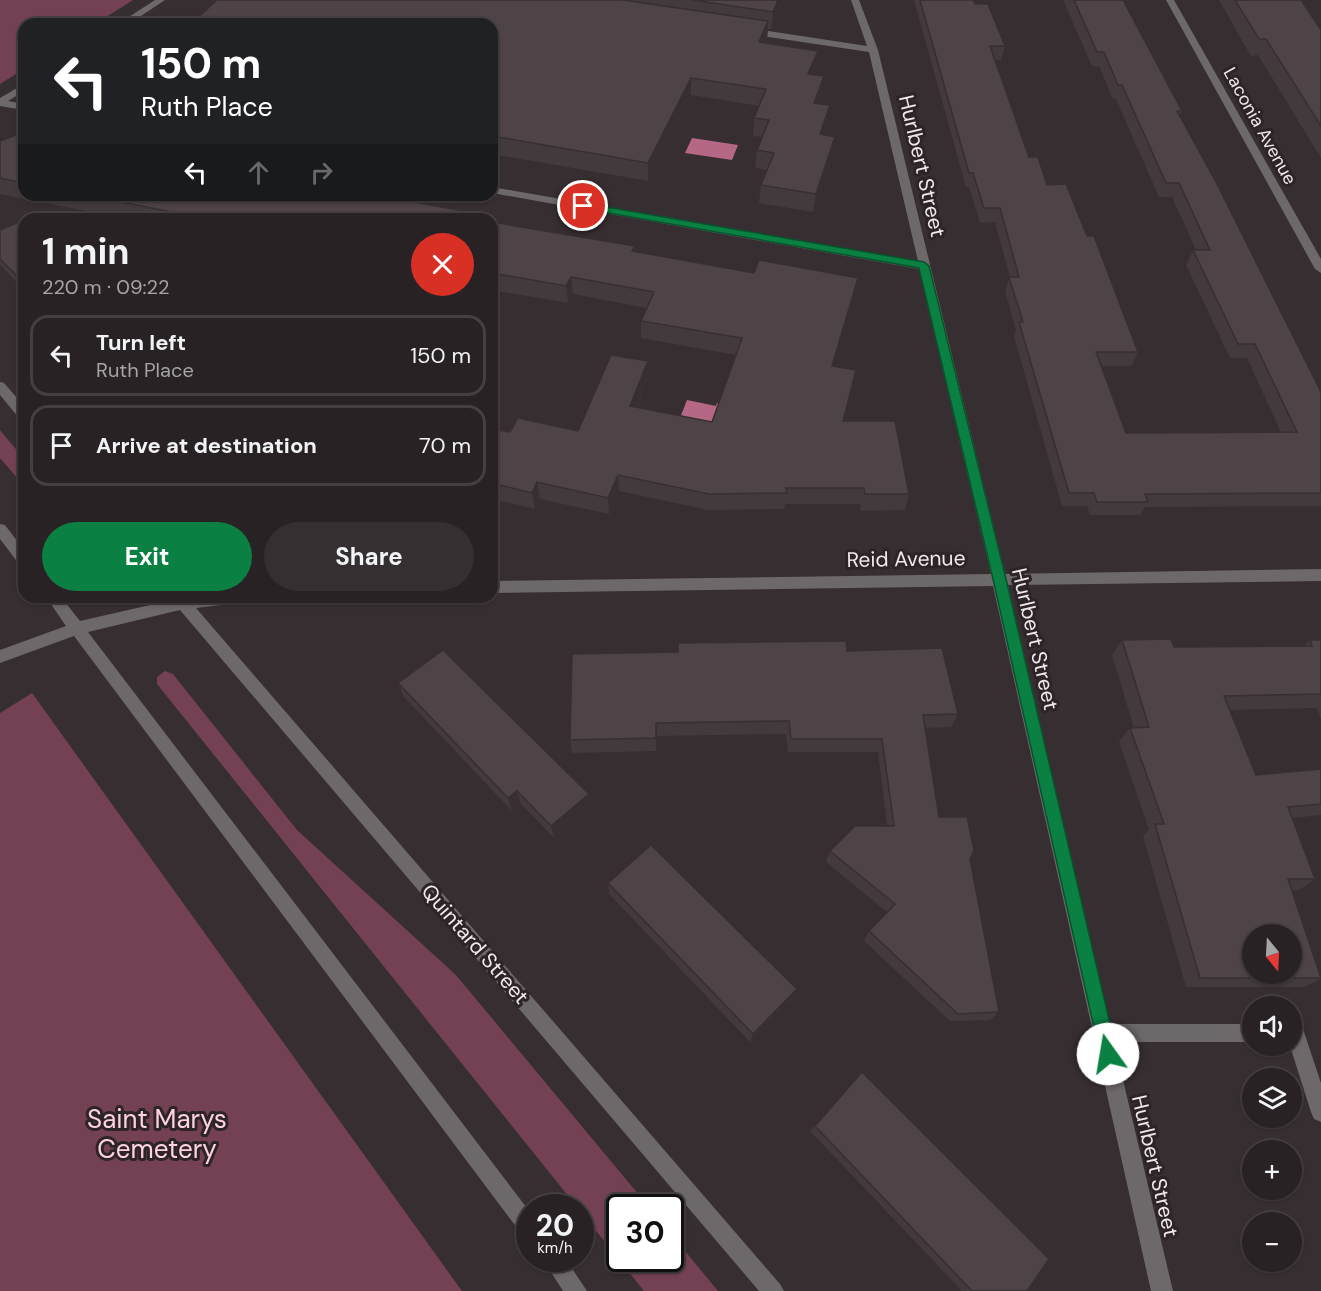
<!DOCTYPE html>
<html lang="en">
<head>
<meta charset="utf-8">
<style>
  :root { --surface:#292225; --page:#352f32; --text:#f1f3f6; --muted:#a5a4a7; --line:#453f42; --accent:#0b8043 }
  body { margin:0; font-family:"DM Sans",sans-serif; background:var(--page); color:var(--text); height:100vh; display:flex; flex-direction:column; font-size:22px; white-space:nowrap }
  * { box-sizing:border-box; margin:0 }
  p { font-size:20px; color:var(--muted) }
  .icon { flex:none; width:33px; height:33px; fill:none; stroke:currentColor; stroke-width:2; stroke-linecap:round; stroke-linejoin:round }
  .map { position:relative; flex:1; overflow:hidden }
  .panel { position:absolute; left:18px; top:213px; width:480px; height:390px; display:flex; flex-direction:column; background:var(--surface); border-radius:18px; box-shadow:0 2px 4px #0004,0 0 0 2px var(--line) }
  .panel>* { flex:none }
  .hud { position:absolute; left:18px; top:18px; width:480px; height:183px; border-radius:18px; box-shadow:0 2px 4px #0004,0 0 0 2px var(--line); background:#202124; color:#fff; overflow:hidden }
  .needle { width:39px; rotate:162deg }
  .fabs { position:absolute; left:1242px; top:924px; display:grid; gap:12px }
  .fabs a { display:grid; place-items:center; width:60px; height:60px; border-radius:50%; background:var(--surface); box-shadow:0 2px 4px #0004,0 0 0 2px var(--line); font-size:30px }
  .speed { position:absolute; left:516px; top:1194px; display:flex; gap:12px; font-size:30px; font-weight:700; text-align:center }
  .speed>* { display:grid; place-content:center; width:78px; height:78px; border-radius:50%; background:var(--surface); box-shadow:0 2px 4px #0004,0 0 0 2px var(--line); line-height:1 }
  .speed small { font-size:15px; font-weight:400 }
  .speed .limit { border:3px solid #111; border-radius:9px; background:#fff; color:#111 }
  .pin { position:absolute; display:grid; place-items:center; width:51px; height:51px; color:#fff; margin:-26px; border:3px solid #fff; border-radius:50%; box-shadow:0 2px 6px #0007 }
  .me { position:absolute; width:66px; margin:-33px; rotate:347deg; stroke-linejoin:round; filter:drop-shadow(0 0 4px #0008) }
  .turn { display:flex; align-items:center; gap:21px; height:126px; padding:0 24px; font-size:27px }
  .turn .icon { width:78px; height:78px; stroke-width:2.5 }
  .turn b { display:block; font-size:42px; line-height:51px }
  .lanes { display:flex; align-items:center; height:57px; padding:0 24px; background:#0003; justify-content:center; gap:30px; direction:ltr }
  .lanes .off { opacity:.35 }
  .round { display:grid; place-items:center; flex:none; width:63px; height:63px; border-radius:32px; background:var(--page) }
  .head { display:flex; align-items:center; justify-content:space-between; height:102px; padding:0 24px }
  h1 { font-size:36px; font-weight:700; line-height:45px }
  .primary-button { display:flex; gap:12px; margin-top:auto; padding:12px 24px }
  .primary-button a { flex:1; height:69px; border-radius:36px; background:var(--accent); color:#fff; font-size:24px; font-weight:700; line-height:69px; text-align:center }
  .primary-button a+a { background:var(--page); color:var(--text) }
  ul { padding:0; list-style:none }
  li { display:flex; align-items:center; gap:18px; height:81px; margin:0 12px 9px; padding:0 12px; border:3px solid var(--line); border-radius:18px }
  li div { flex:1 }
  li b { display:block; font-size:22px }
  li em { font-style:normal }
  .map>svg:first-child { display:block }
  .green { fill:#734054 }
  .water { fill:#b56885 }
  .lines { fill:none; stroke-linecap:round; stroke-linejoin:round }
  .minor { fill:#6d6869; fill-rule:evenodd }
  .wall { fill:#433a3d }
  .shaded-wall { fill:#372f32 }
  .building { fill:#4e4347; stroke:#372f32; stroke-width:1.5; fill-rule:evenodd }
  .route { fill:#0b8043; stroke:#07532c; stroke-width:1.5 }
  .labels { text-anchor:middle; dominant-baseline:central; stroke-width:6; stroke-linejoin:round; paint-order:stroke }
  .far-street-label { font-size:18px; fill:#f0e9eb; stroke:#2d2427 }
  .street-label { font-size:21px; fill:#f0e9eb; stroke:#2d2427 }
  .near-park-label { font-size:26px; fill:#ffd2e1; stroke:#2d2427 }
</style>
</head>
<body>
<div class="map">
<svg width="1321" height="1291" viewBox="0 0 1321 1291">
  <rect width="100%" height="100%" fill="#372e31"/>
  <g class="green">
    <polygon points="0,0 133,0 95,24 24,24 24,69 0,84"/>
    <polygon points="0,430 24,459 24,486 0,458"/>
    <polygon points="165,671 173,674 297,830 456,975 649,1207 620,1208 620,1258 670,1258 671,1234 718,1291 644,1291 581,1212 580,1208 577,1207 157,684 157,677"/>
    <polygon points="32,693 462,1291 0,1291 0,713"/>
  </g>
  <g class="water">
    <polygon points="692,138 738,145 732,160 685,153"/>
    <polygon points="687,400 716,406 717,403 729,406 726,428 680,418"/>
  </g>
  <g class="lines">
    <g class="minor">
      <polygon points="155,0 165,0 129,24 118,24"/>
      <polygon points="851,0 859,0 878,50 1005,574 1321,569 1321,581 1008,585 1110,1024 1252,1024 1252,1042 1114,1042 1173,1291 1151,1291 993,586 492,593 492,581 991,574 919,269 492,193 492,187 918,261 869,52 748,34 743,31 748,28 867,46"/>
      <polygon points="1166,0 1174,0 1321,259 1321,273 1315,269"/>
      <polygon points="24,84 24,91 8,101 24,104 24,110 0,106 0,98"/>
      <polygon points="0,382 4,383 24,406 24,420 19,418 0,395"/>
      <polygon points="0,524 5,525 24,550 24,566 19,564 0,539"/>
      <polygon points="46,597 61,597 80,621 172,600 171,597 245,597 243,601 238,603 196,608 780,1284 784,1291 759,1291 180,610 88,632 530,1212 530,1239 523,1236 74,636 0,663 0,650 66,626"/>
      <polygon points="1292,1024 1302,1026 1321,1083 1321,1122 1314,1119 1311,1112 1290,1046"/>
      <polygon points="542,1258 565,1258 587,1291 563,1291"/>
    </g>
  </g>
  <g class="wall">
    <polygon points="217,0 784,0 771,29 768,29 767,39 765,42 818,51 815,68 813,74 824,76 822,94 819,103 828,123 823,135 835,137 833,155 813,212 759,203 761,185 767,170 755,168 757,150 762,137 753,136 754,118 759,106 691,95 648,181 492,154 492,24"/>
    <polygon points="914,0 973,0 975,4 1005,46 1001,60 995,60 1029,157 1047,185 1087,236 1138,352 1131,366 1102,366 1126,433 1281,432 1247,358 1230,358 1186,265 1193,250 1196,250 1172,197 1159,197 1116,99 1113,99 1099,66 1092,66 1063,0 1123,0 1182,111 1179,116 1321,392 1321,507 1320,506 1145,507 1140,515 1090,515 1087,506 1062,506 1014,336 1016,330 1005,291 1010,277 995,222 980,223 969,187 966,187"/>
    <polygon points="1219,0 1301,0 1321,30 1321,158 1258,55 1251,56"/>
    <polygon points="24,132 24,195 375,195 464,211 465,217 477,219 126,219 0,194 0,141"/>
    <polygon points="24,220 24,290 0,265 0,230"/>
    <polygon points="492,222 635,252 854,295 833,366 853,387 844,421 909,494 905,510 861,511 860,504 785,504 784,509 708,510 619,491 609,514 540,499 535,509 492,499 492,429 510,432 578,431 648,378 637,407 712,422 736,355 641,338 641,321 646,308 573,294 568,303 492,290"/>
    <polygon points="1122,640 1174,647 1304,646 1310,640 1321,640 1321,719 1317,708 1230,710 1256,775 1321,769 1321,815 1292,818 1315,879 1299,890 1292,890 1321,979 1304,987 1186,987 1143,836 1149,830 1119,741 1130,728 1134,728 1112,655"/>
    <polygon points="678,643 847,651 958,714 951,727 925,728 939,817 970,859 999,1012 990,1020 950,1021 864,941 869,931 887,912 826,862 830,851 887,826 878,752 788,752 786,734 716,735 656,736 656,751 572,753 570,740 677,652"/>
    <polygon points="398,683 590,807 554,838 521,804 512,811 404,697"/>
    <polygon points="608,883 793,998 750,1042 609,894"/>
    <polygon points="862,1072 1027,1291 962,1291 810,1131"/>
  </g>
  <g class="shaded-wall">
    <polygon points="778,0 784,0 771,29 773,12"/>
    <polygon points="768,21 767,39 758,59 759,42"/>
    <polygon points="818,51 815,68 806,91 808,74"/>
    <polygon points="824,76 822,94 812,121 814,103"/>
    <polygon points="691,78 691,95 648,181 648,163"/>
    <polygon points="830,105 828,123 817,152 820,134"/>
    <polygon points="835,137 833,155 813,212 816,194"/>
    <polygon points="19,274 24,281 24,288 16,275"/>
    <polygon points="571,277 573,294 568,303 566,286"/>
    <polygon points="858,278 854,295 828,383 832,366"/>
    <polygon points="648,361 648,378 630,422 630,406"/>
    <polygon points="856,370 853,387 840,438 843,421"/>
    <polygon points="618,475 619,491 609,514 608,498"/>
    <polygon points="537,482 540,499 535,509 532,493"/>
    <polygon points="517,791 521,804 512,811 508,798"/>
    <polygon points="589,794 590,807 554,838 551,826"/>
    <polygon points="797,989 793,998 750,1042 753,1034"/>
  </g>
  <g class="building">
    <polygon points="217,0 623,0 768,21 759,42 818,51 808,74 824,76 814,103 830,105 820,134 835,137 816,194 761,185 774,153 757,150 769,120 754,118 766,89 691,78 648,163 492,136 492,24 191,24"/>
    <polygon points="693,0 778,0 773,12"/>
    <polygon points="920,0 973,0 975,4 988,4 1005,46 990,46 1029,157 1038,157 1047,185 1066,184 1087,236 1094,236 1138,352 1096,352 1126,433 1297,432 1255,344 1238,344 1193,250 1210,250 1179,183 1166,183 1122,85 1118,85 1104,52 1097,52 1074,0 1123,0 1182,111 1177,111 1216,182 1321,392 1321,493 1145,494 1148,502 1097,502 1094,493 1069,493 1019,322 1023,322 1009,277 1019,277 1000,208 984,208 973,173 969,173"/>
    <polygon points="1235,0 1301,0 1321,30 1321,126 1266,39 1259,39"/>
    <polygon points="24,132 24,183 0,178 0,141"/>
    <polygon points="85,195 375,195 464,211 461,216 477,219 208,219"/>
    <polygon points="24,220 24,279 19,274 16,275 0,259 0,230"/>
    <polygon points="492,222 635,246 632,251 754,273 759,260 858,278 832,366 856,370 843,421 895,421 909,494 865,494 864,488 786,488 787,493 709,494 618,475 608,498 537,482 532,493 492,483 492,429 510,432 518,418 578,431 611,355 648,361 630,406 712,422 742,338 641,321 654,292 571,277 566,286 492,273"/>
    <path d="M1171,639L1174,647L1312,646L1310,640H1321V694L1224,696L1256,775L1321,769V804L1288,807L1315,879H1288L1321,978H1200L1155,824H1164L1130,728L1149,727L1122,640ZM1252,934H1292V974H1252Z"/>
    <polygon points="846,641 847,651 942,648 958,714 923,715 939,817 967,817 974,850 970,859 999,1012 958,1014 869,931 895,904 830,851 855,826 894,826 882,739 791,739 789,721 717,722 656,723 656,738 570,740 572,654 678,652 678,643"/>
    <polygon points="443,650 589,794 551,826 517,791 508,798 398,683"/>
    <polygon points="651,845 797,989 753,1034 608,883"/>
    <polygon points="862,1072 1049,1259 1027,1291 972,1291 815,1126"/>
  </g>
  <polygon class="route" points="583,203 924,262 929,266 1006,579 1117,1054 1114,1061 1108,1063 1102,1061 1100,1054 993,579 919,268 580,208 578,206"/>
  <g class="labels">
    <g class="far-street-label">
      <text transform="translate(1260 126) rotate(61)">Laconia Avenue</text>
    </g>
    <g class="street-label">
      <text transform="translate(922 166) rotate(77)">Hurlbert Street</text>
      <text transform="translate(906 559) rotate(-1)">Reid Avenue</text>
      <text transform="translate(1035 639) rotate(77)">Hurlbert Street</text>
      <text transform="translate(475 944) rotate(49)">Quintard Street</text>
      <text transform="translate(1155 1166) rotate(77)">Hurlbert Street</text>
    </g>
    <g class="near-park-label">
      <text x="157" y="1119">Saint Marys<tspan x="157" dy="30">Cemetery</tspan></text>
    </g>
  </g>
</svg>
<div class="fabs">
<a><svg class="needle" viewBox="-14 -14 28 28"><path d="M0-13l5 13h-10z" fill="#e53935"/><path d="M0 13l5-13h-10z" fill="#a5a4a7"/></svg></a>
<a><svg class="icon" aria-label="sound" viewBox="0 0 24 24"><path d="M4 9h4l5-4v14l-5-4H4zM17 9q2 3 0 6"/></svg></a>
<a><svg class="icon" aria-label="layers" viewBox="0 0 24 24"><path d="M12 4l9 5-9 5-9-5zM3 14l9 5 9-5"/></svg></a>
<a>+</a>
<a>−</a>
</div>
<div class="speed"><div>20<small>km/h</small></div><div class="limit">30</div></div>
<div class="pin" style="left:583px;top:206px;background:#d93025"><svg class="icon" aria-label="arrive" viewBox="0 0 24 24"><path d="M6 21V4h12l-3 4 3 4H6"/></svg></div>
<svg class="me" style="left:1108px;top:1054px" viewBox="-20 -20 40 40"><circle r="19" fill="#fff"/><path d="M0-13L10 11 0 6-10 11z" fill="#0b8043"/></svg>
<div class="hud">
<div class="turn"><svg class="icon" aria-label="left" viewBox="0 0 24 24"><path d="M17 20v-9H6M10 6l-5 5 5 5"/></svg><div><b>150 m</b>Ruth Place</div></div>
<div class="lanes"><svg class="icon" aria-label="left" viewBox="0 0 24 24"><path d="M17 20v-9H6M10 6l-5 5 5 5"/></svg><svg class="icon off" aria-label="ahead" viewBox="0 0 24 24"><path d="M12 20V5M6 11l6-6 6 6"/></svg><svg class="icon off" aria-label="right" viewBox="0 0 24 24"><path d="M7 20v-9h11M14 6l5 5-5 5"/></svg></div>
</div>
<section class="panel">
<div class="head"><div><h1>1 min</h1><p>220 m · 09:22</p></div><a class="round" style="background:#d93025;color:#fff"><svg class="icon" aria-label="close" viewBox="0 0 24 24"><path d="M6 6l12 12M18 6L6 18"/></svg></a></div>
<ul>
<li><svg class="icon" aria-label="left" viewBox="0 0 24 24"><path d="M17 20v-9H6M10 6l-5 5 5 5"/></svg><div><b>Turn left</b><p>Ruth Place</p></div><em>150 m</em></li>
<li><svg class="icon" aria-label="arrive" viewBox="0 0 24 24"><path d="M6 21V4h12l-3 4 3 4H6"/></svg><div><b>Arrive at destination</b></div><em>70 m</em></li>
</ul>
<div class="primary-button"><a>Exit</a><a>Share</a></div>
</section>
</div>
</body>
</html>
